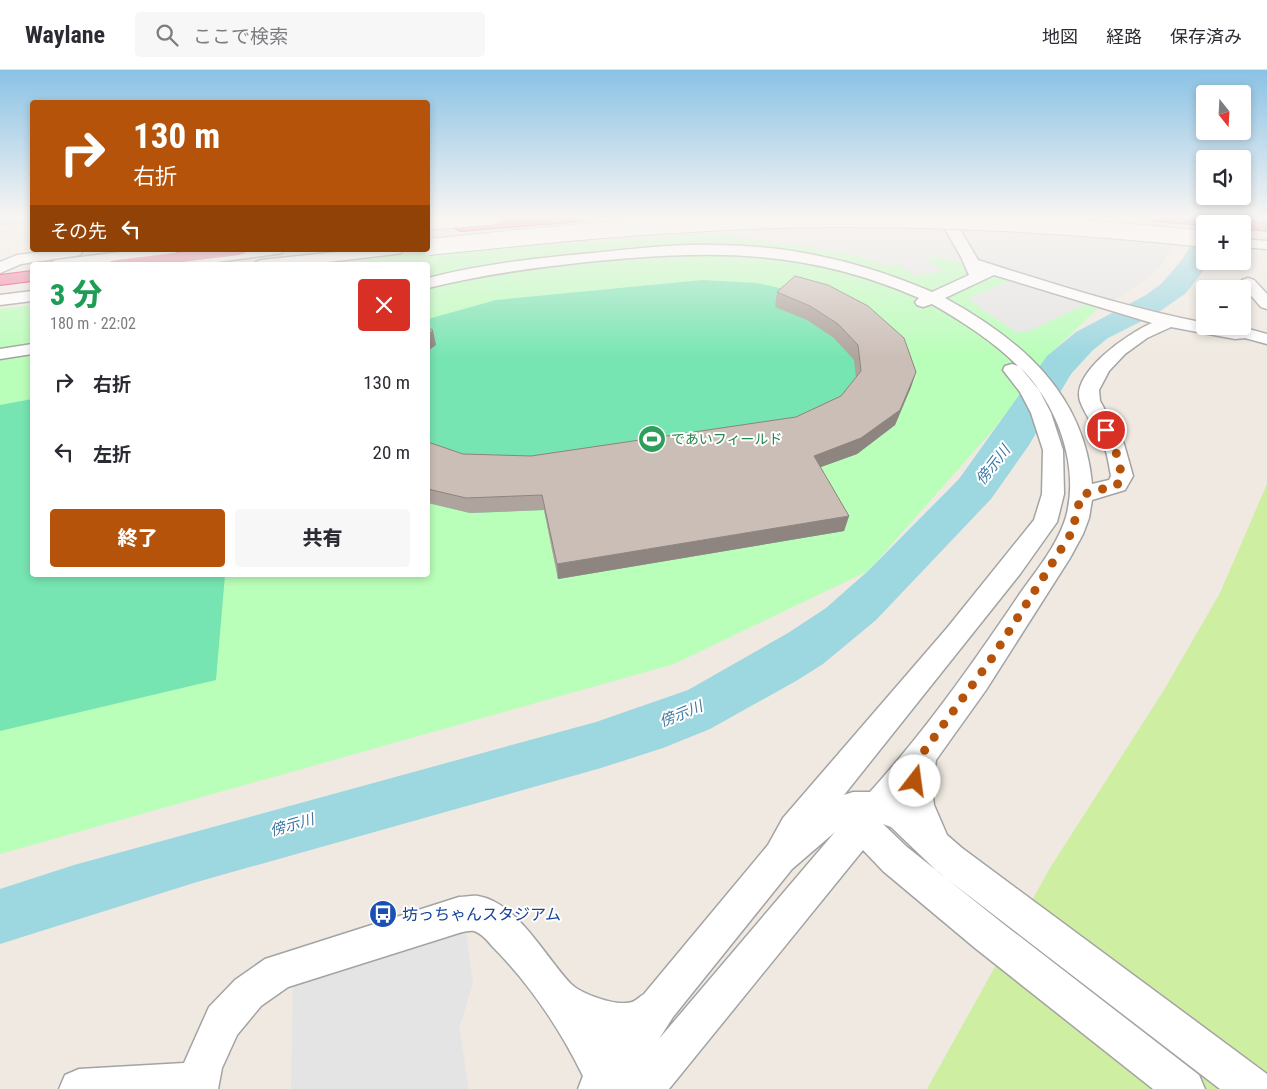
<!DOCTYPE html>
<html lang="ja">
<head>
<meta charset="utf-8">
<style>
  :root { --surface:#fff; --page:#f7f7f7; --text:#2b2b33; --muted:#7c7c81; --line:#e1e1e2; --accent:#b45309 }
  body { margin:0; font-family:"Roboto Condensed","Noto Sans JP",sans-serif; background:var(--page); color:var(--text); height:100vh; display:flex; flex-direction:column; font-size:19px; white-space:nowrap }
  * { box-sizing:border-box; margin:0 }
  p { font-size:16px; color:var(--muted) }
  .icon { flex:none; width:28px; height:28px; fill:none; stroke:currentColor; stroke-width:2; stroke-linecap:round; stroke-linejoin:round }
  .map { position:relative; flex:1; overflow:hidden }
  .panel { position:absolute; left:30px; top:192px; width:400px; height:315px; display:flex; flex-direction:column; background:var(--surface); border-radius:5px; box-shadow:0 2px 8px #0003 }
  .panel>* { flex:none }
  .hud { position:absolute; left:30px; top:30px; width:400px; height:152px; border-radius:5px; box-shadow:0 2px 8px #0003; background:#b45309; color:#fff; overflow:hidden }
  .needle { width:32px; rotate:162deg }
  .buttons { position:absolute; left:1196px; top:15px; display:grid; gap:10px }
  .buttons a { display:grid; place-items:center; width:55px; height:55px; border-radius:5px; background:var(--surface); box-shadow:0 2px 8px #0003; font-size:25px }
  .pin { position:absolute; display:grid; place-items:center; width:42px; height:42px; color:#fff; margin:-21px; border:2px solid #fff; border-radius:50%; box-shadow:0 1px 5px #0007 }
  .me { position:absolute; width:55px; margin:-28px; rotate:15deg; stroke-linejoin:round; filter:drop-shadow(0 0 4px #0008) }
  .turn { display:flex; align-items:center; gap:18px; height:105px; padding:0 20px; font-size:22px }
  .turn .icon { width:65px; height:65px; stroke-width:2.5 }
  .turn b { display:block; font-size:35px; line-height:42px }
  .then { display:flex; align-items:center; height:48px; padding:0 20px; background:#0003; gap:10px; font-size:19px }
  .round { display:grid; place-items:center; flex:none; width:52px; height:52px; border-radius:5px; background:var(--page) }
  .summary { display:flex; align-items:center; justify-content:space-between; height:85px; padding:0 20px }
  h1 { font-size:30px; font-weight:800; line-height:38px; color:#1e9e55 }
  .button { display:flex; gap:10px; margin-top:auto; padding:10px 20px }
  .button a { flex:1; height:58px; border-radius:5px; background:var(--accent); color:#fff; font-size:20px; font-weight:800; line-height:58px; text-align:center }
  .button a+a { background:var(--page); color:var(--text) }
  ul { padding:0; list-style:none }
  li { display:flex; align-items:center; gap:15px; height:70px; padding:0 20px }
  li div { flex:1 }
  li b { display:block; font-size:19px }
  li em { font-style:normal }
  header { display:flex; align-items:center; gap:30px; box-sizing:border-box; height:70px; padding:0 25px; background:var(--surface); border-bottom:1px solid var(--line) }
  header strong { font-size:24px }
  nav { display:flex; gap:28px; margin-inline-start:auto; font-size:18px }
  .search { width:350px; height:45px; background:var(--page); display:flex; align-items:center; gap:12px; box-sizing:border-box; padding:0 18px; border-radius:5px; color:var(--muted); font-size:19px }
  .map>svg:first-child { display:block }
  .grass { fill:#ceeea2 }
  .park { fill:#b9feb9 }
  .pitch { fill:#77e5b1 }
  .parking { fill:#e4e4e4 }
  .water { fill:#9dd7e0 }
  .lines { fill:none; stroke-linecap:round; stroke-linejoin:round }
  .minor-casing { stroke:#a3a3a3; stroke-width:3 }
  .highway-casing { stroke:#e5156f; stroke-width:2 }
  .minor { fill:#fff; fill-rule:evenodd }
  .highway { fill:#ed819f; fill-rule:evenodd }
  .minor-bridge-casing { stroke:#a3a3a3; stroke-width:18; stroke-linecap:butt }
  .minor-bridge { stroke:#fff; stroke-width:16 }
  .wall { fill:#afa39d }
  .shaded-wall { fill:#8e8580 }
  .building { fill:#cbbeb7; stroke:#8e8580 }
  .route { stroke:#b45309; stroke-width:9; stroke-dasharray:0 16.2 }
  .labels { text-anchor:middle; dominant-baseline:central; stroke-width:4; stroke-linejoin:round; paint-order:stroke }
  .leisure-label { font-size:14px; fill:#27864d; stroke:#fff; text-anchor:start }
  .water-label { font-size:15px; font-style:italic; fill:#3c78a3; stroke:#fff }
  .near-transit-label { font-size:16px; fill:#164399; stroke:#fff; text-anchor:start }
</style>
</head>
<body>
<header>
<strong>Waylane</strong>
<div class="search"><svg class="icon" aria-label="search" viewBox="0 0 24 24"><circle cx="10" cy="10" r="6"/><path d="M15 15l6 6"/></svg>ここで検索</div>
<nav><a>地図</a><a>経路</a><a>保存済み</a></nav>
</header>
<div class="map">
<svg width="1267" height="1019" viewBox="0 0 1267 1019">
  <rect width="100%" height="100%" fill="#efe9e1"/>
  <polygon class="grass" points="1267,414 1267,1019 927,1019 1050,798 1164,620 1220,523"/>
  <polygon class="park" points="771,160 1168,172 1054,280 993,360 868,501 674,594 0,784 0,239 32,235 32,505 428,505 428,195 327,195 429,181"/>
  <g class="pitch">
    <polygon points="703,210 757,213 793,221 899,283 911,317 895,355 857,384 810,401 844,461 558,509 544,440 470,443 428,433 428,249 496,230"/>
    <polygon points="32,329 32,505 225,505 216,610 0,661 0,335"/>
  </g>
  <g class="parking">
    <polygon points="757,146 1187,146 1193,147 1161,194 1147,209 1112,231 1096,235 1086,234 1032,260 1017,263 977,236 979,235 967,229 1014,209 939,187 926,189 942,201 914,206 899,194 888,196 856,186 804,176 738,168 731,161 762,156"/>
    <polygon points="466,862 473,914 459,958 469,1019 291,1019 293,915"/>
  </g>
  <g class="water">
    <polygon points="0,146 32,146 32,151 0,156"/>
    <polygon points="1209,146 1242,146 1236,154 1205,154 1205,191 1211,191 1186,223 1156,244 1108,268 1092,281 1071,304 1029,375 991,429 876,550 823,594 796,611 710,659 663,678 601,698 197,812 0,874 0,819 74,795 596,652 688,620 788,563 826,538 868,501 959,409 1047,286 1076,262 1146,225 1161,214 1182,190"/>
  </g>
  <g class="lines">
    <g class="minor-casing">
      <g id="minor">
        <path d="M938,146H952L978,190C1053,214 1128,238 1205,253V256L1245,258L1267,264V274L1245,268L1235,269L1171,257L1147,268L1125,284L1109,301L1099,320L1100,331L1124,374L1133,406L1125,420L1092,430L1089,448L1083,464L1070,488L986,620L936,690L932,719L934,735L947,765L962,778L1267,1004V1019H1220L938,802L891,757L883,754L907,777L1001,852L1199,1005L1205,1019H1153L975,878L883,801L863,780L669,1019H578L583,1006C560,959 529,913 492,876C488,871 481,863 474,861C470,860 463,862 459,863L288,917L261,936L237,965L222,998L218,1019H59L65,1005L79,999L184,993L209,937L235,910L265,889L459,827C465,827 472,825 478,826C518,833 545,887 571,914C581,924 617,937 632,932C636,931 640,926 644,924L768,775L783,748L947,558L1034,450L1042,424L1043,380L1031,343L1020,322L1003,300L1005,296L1012,294L1018,296C993,271 963,252 932,234L923,237L917,235L915,232L919,228C807,179 714,180 596,191C539,197 484,204 428,218V208C482,194 537,188 593,183C633,179 674,174 714,175C789,175 863,192 932,222L969,205L961,187ZM994,205L1152,253C1129,263 1071,302 1080,331C1085,345 1096,359 1103,372C1107,382 1109,395 1111,406L1109,410L1092,414C1084,323 1020,269 945,228ZM1020,297C1057,334 1080,395 1066,447C1057,477 1034,503 1017,528C971,596 925,661 870,722H853L844,725L1020,504L1057,452L1064,424L1063,380L1051,343L1039,320ZM835,762L659,969L673,947L792,799Z"/>
        <polygon points="1242,146 1267,146 1267,152 1249,150"/>
        <polygon points="1242,169 1267,171 1267,179 1242,177"/>
        <polygon points="57,180 81,180 82,182 80,185 75,186 21,194 0,203 0,192 17,185"/>
        <polygon points="137,180 178,180 176,183 171,184 91,195 48,195 51,192 56,190"/>
        <polygon points="242,180 284,180 282,183 277,184 195,195 152,195 155,192 160,190"/>
        <polygon points="356,180 403,180 401,183 396,184 302,195 253,195 256,192 261,190"/>
        <polygon points="1248,208 1254,210 1267,224 1267,239 1261,237 1240,213 1242,210"/>
        <polygon points="32,221 32,231 0,235 0,225"/>
        <polygon points="32,274 32,284 0,289 0,279"/>
      </g>
    </g>
    <g class="highway-casing">
      <g id="highway">
        <polygon points="528,146 587,146 584,149 579,151 461,161 456,159 453,156 456,153 461,151"/>
        <polygon points="1148,146 1203,146 1267,151 1267,161 1242,158 1242,154 1205,155 1155,151 1150,149"/>
        <polygon points="199,180 247,180 245,183 239,185 158,195 109,195 111,191 117,190"/>
        <polygon points="32,201 32,211 0,215 0,205"/>
      </g>
    </g>
    <use href="#minor" class="minor"/>
    <use href="#highway" class="highway"/>
    <g class="minor-bridge-casing">
      <g id="minor-bridge">
        <polyline points="428,152 494,146"/>
        <path d="M428,177C562,163 696,150 830,149C955,148 1080,156 1205,169"/>
      </g>
    </g>
    <use href="#minor-bridge" class="minor-bridge"/>
  </g>
  <polygon class="wall" points="795,206 916,302 911,317 895,355 857,384 820,397 849,446 844,461 558,509 544,440 470,443 428,433 428,372 463,384 531,386 796,347 841,326 856,308 854,290 834,268 807,250 775,237 777,222"/>
  <g class="shaded-wall">
    <polygon points="433,260 436,275 428,281 428,264"/>
    <polygon points="916,302 911,317 895,355 857,384 810,401 814,386"/>
    <polygon points="849,446 844,461 558,509 557,494"/>
  </g>
  <g class="building">
    <polygon points="795,206 828,215 868,236 904,268 916,302 900,340 861,368 814,386 849,446 557,494 542,425 466,428 428,419 428,372 463,384 531,386 796,347 841,326 861,301 858,275 838,254 810,236 777,222"/>
    <polygon points="428,258 433,260 428,264"/>
  </g>
  <linearGradient id="sky" x2="0" y2="1"><stop stop-color="#8ac2e5"/><stop offset="0.51" stop-color="#f8f5f2"/><stop offset="1" stop-color="#f8f5f2" stop-opacity="0"/></linearGradient>
  <rect width="1267" height="288" fill="url(#sky)"/>
  <g class="lines">
    <polyline class="route" points="915,711 922,684 992,588 1072,462 1081,425 1117,415 1122,406 1114,374 1106,360"/>
  </g>
  <defs>
    <g id="stadium-disc" transform="scale(1.4375)"><circle r="9.5" fill="#2e9e5b" stroke="#fff"/><path d="M0-5a6.5 5 0 1 0 0 10a6.5 5 0 1 0 0-10ZM-3.5-1.8h7v3.6h-7Z" fill="#fff"/></g>
    <g id="bus-disc" transform="scale(1.4375)"><circle r="9.5" fill="#1a4fb4" stroke="#fff"/><path d="M-5-6H5V4H4V6H2V4H-2V6H-4V4H-5ZM-3.5-4V0h7V-4ZM-3.5 1.2v1.5H-2V1.2ZM2 1.2v1.5H3.5V1.2Z" fill="#fff"/></g>
  </defs>
  <g fill-rule="evenodd">
    <use href="#stadium-disc" x="652" y="369"/>
    <use href="#bus-disc" x="383" y="844"/>
  </g>
  <g class="labels">
    <g class="leisure-label">
      <text x="671" y="369">であいフィールド</text>
    </g>
    <g class="water-label">
      <text transform="translate(993 395) rotate(-52)">傍示川</text>
      <text transform="translate(681 644) rotate(-22)">傍示川</text>
      <text transform="translate(292 755) rotate(-16)">傍示川</text>
    </g>
    <g class="near-transit-label">
      <text x="402" y="844">坊っちゃんスタジアム</text>
    </g>
  </g>
</svg>
<div class="buttons">
<a><svg class="needle" viewBox="-14 -14 28 28"><path d="M0-13l5 13h-10z" fill="#e53935"/><path d="M0 13l5-13h-10z" fill="#7c7c81"/></svg></a>
<a><svg class="icon" aria-label="sound" viewBox="0 0 24 24"><path d="M4 9h4l5-4v14l-5-4H4zM17 9q2 3 0 6"/></svg></a>
<a>+</a>
<a>−</a>
</div>
<div class="pin" style="left:1106px;top:360px;background:#d93025"><svg class="icon" aria-label="arrive" viewBox="0 0 24 24"><path d="M6 21V4h12l-3 4 3 4H6"/></svg></div>
<svg class="me" style="left:915px;top:711px" viewBox="-20 -20 40 40"><circle r="19" fill="#fff"/><path d="M0-13L10 11 0 6-10 11z" fill="#b45309"/></svg>
<div class="hud">
<div class="turn"><svg class="icon" aria-label="right" viewBox="0 0 24 24"><path d="M7 20v-9h11M14 6l5 5-5 5"/></svg><div><b>130 m</b>右折</div></div>
<div class="then">その先<svg class="icon" aria-label="left" viewBox="0 0 24 24"><path d="M17 20v-9H6M10 6l-5 5 5 5"/></svg></div>
</div>
<section class="panel">
<div class="summary"><div><h1>3 分</h1><p>180 m · 22:02</p></div><a class="round" style="background:#d93025;color:#fff"><svg class="icon" aria-label="close" viewBox="0 0 24 24"><path d="M6 6l12 12M18 6L6 18"/></svg></a></div>
<ul>
<li><svg class="icon" aria-label="right" viewBox="0 0 24 24"><path d="M7 20v-9h11M14 6l5 5-5 5"/></svg><div><b>右折</b></div><em>130 m</em></li>
<li><svg class="icon" aria-label="left" viewBox="0 0 24 24"><path d="M17 20v-9H6M10 6l-5 5 5 5"/></svg><div><b>左折</b></div><em>20 m</em></li>
</ul>
<div class="button"><a>終了</a><a>共有</a></div>
</section>
</div>
</body>
</html>
